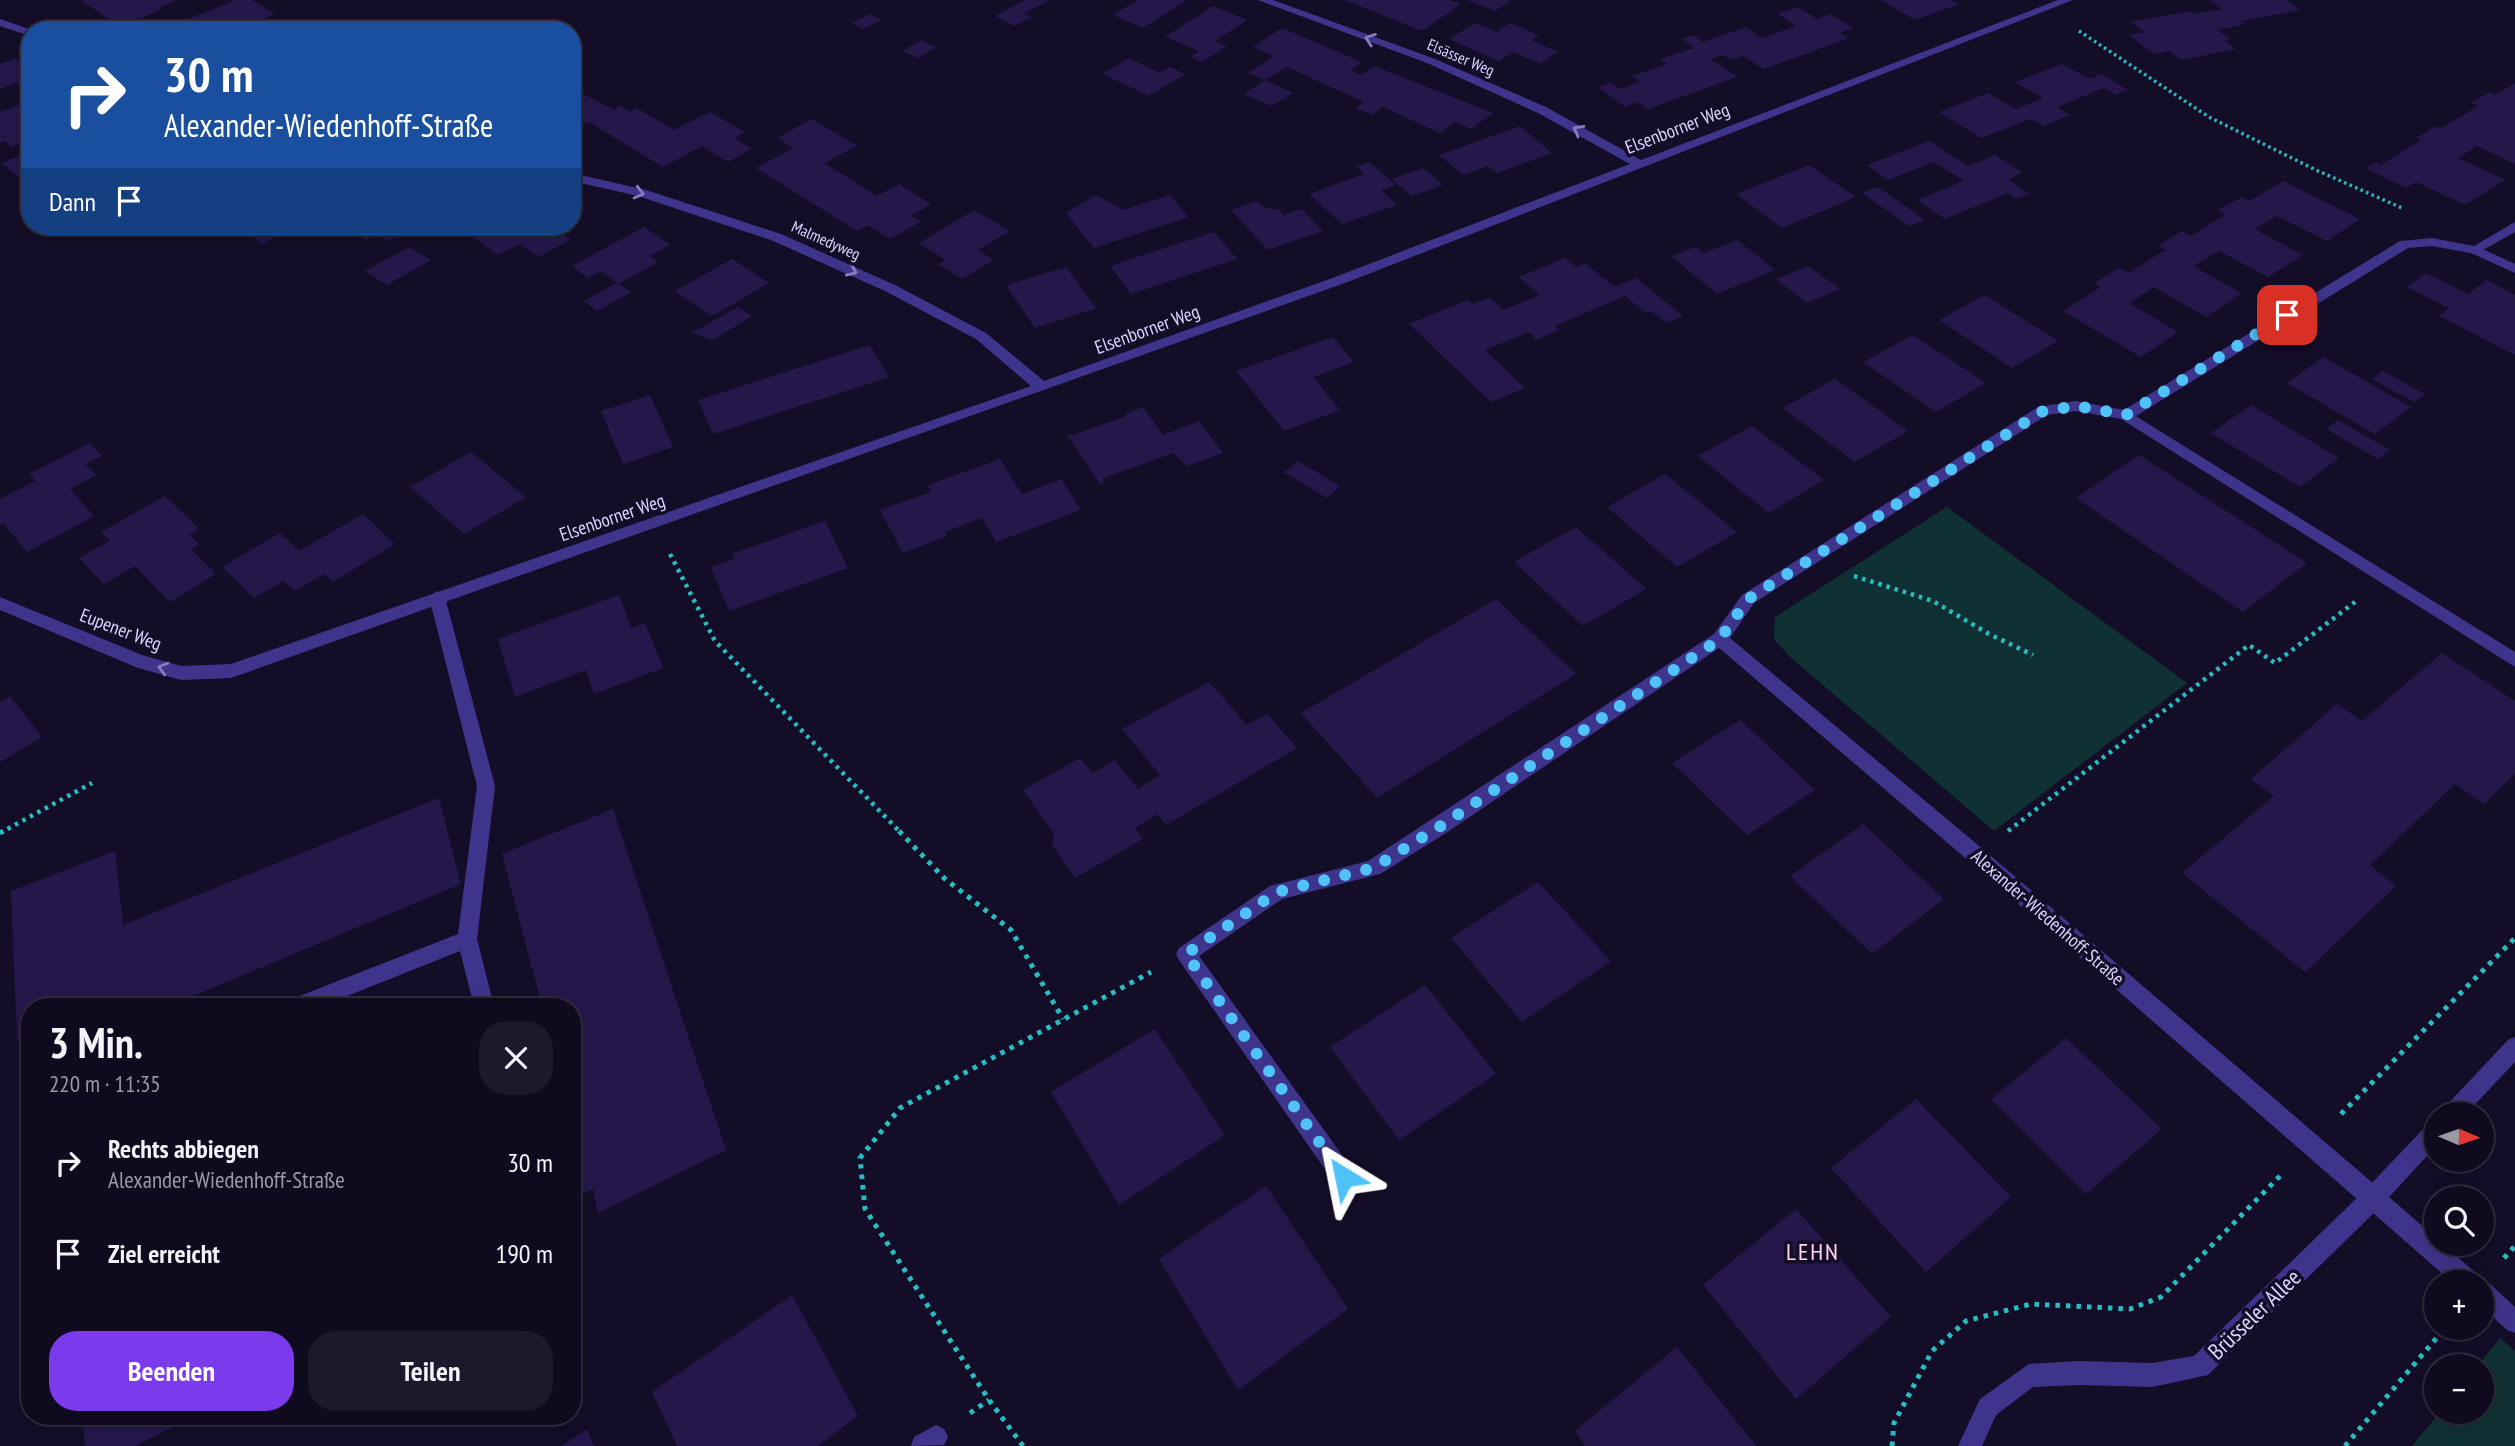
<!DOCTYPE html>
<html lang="de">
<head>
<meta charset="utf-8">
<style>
  :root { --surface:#0f0a1e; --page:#1d182b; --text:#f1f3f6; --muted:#9b9aa4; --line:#2f2b3c; --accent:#7c3aed }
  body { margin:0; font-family:"PT Sans Narrow",sans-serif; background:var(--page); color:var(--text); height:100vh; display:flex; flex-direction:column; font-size:26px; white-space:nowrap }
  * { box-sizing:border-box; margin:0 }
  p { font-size:23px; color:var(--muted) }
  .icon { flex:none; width:38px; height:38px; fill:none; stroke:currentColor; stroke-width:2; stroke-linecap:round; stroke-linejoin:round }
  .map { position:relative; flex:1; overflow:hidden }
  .details { position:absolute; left:21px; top:998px; width:560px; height:427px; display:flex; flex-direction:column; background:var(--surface); border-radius:28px; box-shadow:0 4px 18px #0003,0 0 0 2px var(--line) }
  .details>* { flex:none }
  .guide { position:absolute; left:21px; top:21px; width:560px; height:214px; border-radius:28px; box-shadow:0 4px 18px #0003,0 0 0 2px var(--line); background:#1a4fa0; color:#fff; overflow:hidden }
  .needle { width:46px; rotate:92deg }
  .fabs { position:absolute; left:2424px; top:1102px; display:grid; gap:14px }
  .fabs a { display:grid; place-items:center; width:70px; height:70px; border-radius:50%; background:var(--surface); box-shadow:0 4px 18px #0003,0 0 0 2px var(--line); font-size:35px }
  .pin { position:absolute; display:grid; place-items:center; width:60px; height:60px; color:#fff; margin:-30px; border-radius:14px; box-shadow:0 4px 10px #0006 }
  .me { position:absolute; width:77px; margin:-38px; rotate:325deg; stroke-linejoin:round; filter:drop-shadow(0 0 5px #0008) }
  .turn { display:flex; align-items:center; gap:24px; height:147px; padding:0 28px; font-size:32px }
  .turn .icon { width:91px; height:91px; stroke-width:2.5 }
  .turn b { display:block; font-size:49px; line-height:60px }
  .then { display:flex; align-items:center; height:66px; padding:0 28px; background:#0003; gap:14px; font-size:26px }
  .round { display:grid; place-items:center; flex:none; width:74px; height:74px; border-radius:28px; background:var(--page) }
  .headline { display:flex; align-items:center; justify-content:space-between; height:119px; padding:0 28px }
  h1 { font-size:42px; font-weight:600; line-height:52px }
  .action { display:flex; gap:14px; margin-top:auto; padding:14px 28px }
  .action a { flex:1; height:80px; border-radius:28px; background:var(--accent); color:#fff; font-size:28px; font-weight:600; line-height:80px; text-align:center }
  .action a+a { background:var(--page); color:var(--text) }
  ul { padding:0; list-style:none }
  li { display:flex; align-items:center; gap:21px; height:91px; padding:0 28px }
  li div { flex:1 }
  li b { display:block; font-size:26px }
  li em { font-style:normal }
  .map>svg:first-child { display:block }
  .green { fill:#103133 }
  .building { fill:#26174b }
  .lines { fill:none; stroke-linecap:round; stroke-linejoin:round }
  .path-far2 { stroke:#24bec3; stroke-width:3.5; stroke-dasharray:2.5 3.5; stroke-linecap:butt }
  .path-far1 { stroke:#24bec3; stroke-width:4.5; stroke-dasharray:3.5 5; stroke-linecap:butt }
  .path { stroke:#24bec3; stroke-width:5; stroke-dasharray:4.5 6; stroke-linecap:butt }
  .service { fill:#3f348b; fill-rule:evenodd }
  .minor { fill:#3f348b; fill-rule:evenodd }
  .tertiary { fill:#3f348b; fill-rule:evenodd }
  .oneway { stroke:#867cbf }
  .route { stroke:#4fc3f7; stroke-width:12; stroke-dasharray:0 21.6 }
  .labels { text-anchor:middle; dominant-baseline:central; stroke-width:7; stroke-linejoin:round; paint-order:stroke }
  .far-street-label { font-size:16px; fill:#ddd4ff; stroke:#140d28 }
  .street-label { font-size:19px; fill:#ddd4ff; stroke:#140d28 }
  .near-street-label { font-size:23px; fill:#ddd4ff; stroke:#140d28 }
  .near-neighbourhood-label { font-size:24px; letter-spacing:2px; fill:#ffd6ec; stroke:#140d28 }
</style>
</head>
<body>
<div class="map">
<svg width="2515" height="1446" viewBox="0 0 2515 1446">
  <rect width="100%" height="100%" fill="#140d28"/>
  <g class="green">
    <polygon points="1947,507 2187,683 1994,831 1789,656 1774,639 1775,617"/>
    <polygon points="2500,1338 2515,1351 2515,1446 2412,1446 2440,1412 2482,1412 2482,1367 2477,1367"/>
  </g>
  <g class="building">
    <polygon points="81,0 177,0 158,8 161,10 120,27"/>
    <polygon points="236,0 252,0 275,14 237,30 184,30 175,24"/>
    <polygon points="1025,0 1049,0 1024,14 1032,17 1014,26 995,16"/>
    <polygon points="1138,0 1187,0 1143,28 1113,15"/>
    <polygon points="1345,0 1450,0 1461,4 1422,31"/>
    <polygon points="1467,0 1511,0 1495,11"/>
    <polygon points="1881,0 1952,0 1959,4 1915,20"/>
    <polygon points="2210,0 2286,0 2300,10 2240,21 2245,24 2217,30 2230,39 2224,40 2236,49 2181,60 2169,51 2154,54 2129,35 2145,32 2130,22 2190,11 2195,14 2222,9"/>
    <polygon points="1213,6 1247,20 1215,41 1227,46 1202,62 1190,57 1199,51 1165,37"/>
    <polygon points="1798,7 1817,19 1830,14 1853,28 1840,33 1849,38 1764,69 1743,56 1731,60 1723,55 1711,59 1737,77 1648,109 1638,102 1625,107 1598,87 1611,83 1620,89 1640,82 1632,76 1667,64 1660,59 1694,48 1682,39 1694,35 1703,42 1746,27 1762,38 1796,26 1778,14"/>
    <polygon points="870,14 882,20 863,29 852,23"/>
    <polygon points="351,18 368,28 322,30"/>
    <polygon points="1475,23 1497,32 1510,23 1539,35 1531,40 1558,52 1540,64 1513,52 1499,61 1449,39"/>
    <polygon points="1282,28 1362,62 1350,70 1361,75 1374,66 1493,113 1471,129 1455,122 1440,133 1383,107 1372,115 1355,108 1364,102 1287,67 1265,80 1248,73 1274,56 1253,47"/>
    <polygon points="921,40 936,47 918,58 903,51"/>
    <polygon points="15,58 30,70 30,78 0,89 0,64"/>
    <polygon points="1129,58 1160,73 1170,67 1185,74 1149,96 1103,74"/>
    <polygon points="2062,64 2090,79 2102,74 2128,90 2116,95 2104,88 2057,107 2070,115 2044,126 2031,119 1981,138 1939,112 1988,93 2016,109 2043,98 2015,82"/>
    <polygon points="1265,80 1293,93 1272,106 1244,94"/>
    <polygon points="2515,83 2515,164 2477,146 2458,158 2505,180 2465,205 2416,182 2406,188 2366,168 2377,162 2381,165 2421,140 2416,138 2426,132 2435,126 2440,129 2478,106 2471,103 2490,92 2495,95"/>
    <polygon points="572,88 614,110 620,106 631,112 637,108 674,130 710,112 745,132 734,138 752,149 728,162 702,146 663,167 589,122 582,125 572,119"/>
    <polygon points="21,104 26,110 30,108 30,140 12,147 5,141 0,143 0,112"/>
    <polygon points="812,119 857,146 824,163 877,196 899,184 931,204 911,216 921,222 890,239 868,225 857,231 756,168 793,148 777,138"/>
    <polygon points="1520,126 1552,153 1497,173 1488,166 1463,175 1439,155"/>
    <polygon points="1929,141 1968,166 1995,155 2023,173 2008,179 2029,194 2016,199 2008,193 1945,219 1917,200 1964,181 1934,162 1888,180 1867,165"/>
    <polygon points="30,151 30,170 17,176 2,163"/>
    <polygon points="1369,162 1396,185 1381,190 1397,205 1342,224 1309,194 1364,174 1356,166"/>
    <polygon points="1809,165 1856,197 1782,228 1736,194"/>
    <polygon points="1423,168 1443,185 1412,196 1392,179"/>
    <polygon points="2283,181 2360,219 2327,241 2277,216 2254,229 2303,255 2268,277 2219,251 2193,266 2242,293 2206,317 2154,287 2129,303 2178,332 2141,357 2063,311 2101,287 2094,283 2119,268 2129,273 2165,250 2158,246 2182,231 2191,236 2226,214 2218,210 2242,197 2250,201"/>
    <polygon points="1878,187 1925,220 1909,226 1862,193"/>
    <polygon points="1096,195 1123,210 1170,195 1188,217 1094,248 1066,213"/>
    <polygon points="1257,201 1264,207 1279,210 1284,215 1302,209 1323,231 1268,250 1231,210"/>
    <polygon points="974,210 1010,231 978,250 994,260 962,279 938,264 946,260 919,243"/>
    <polygon points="239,226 299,226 262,244"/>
    <polygon points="349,226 420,226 388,241 379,234 366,240"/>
    <polygon points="489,226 551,226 571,239 539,257 520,244 498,255 470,235"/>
    <polygon points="644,227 670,245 650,256 658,262 619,284 601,271 588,278 572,266"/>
    <polygon points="1214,232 1237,259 1131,294 1110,266"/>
    <polygon points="1737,240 1775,270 1717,294 1671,256 1696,247 1704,253"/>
    <polygon points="409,247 431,260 387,285 365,271"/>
    <polygon points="1565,258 1576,267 1585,263 1614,287 1636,278 1683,316 1666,323 1651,311 1646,313 1625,296 1555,326 1559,330 1536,340 1529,332 1485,350 1525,388 1491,402 1409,324 1468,300 1472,304 1490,298 1503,310 1540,295 1519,277"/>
    <polygon points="732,259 769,283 712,316 675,291"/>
    <polygon points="1808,266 1840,289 1807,303 1776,279"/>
    <polygon points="1066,267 1096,308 1035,328 1006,285"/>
    <polygon points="2426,273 2468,294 2487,280 2515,295 2515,355 2439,316 2449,308 2407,287"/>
    <polygon points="617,283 631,292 597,311 584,301"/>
    <polygon points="1985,295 2058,341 2012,368 1939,320"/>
    <polygon points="738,307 752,316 713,340 692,333"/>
    <polygon points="1913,335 1986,383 1936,412 1863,362"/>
    <polygon points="1333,337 1354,362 1313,377 1340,410 1284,431 1236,371"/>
    <polygon points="870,345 889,377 713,434 698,400"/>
    <polygon points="2323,357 2411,407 2375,434 2287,383"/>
    <polygon points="2383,371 2425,394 2414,402 2372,379"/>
    <polygon points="1835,379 1908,431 1855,462 1783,408"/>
    <polygon points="650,395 673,447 623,464 601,411"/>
    <polygon points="2251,405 2339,458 2300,487 2211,433"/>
    <polygon points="1143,407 1163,435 1199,421 1223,453 1187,466 1173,453 1102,479 1105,482 1100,484 1067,435 1073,435 1126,416 1125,414"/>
    <polygon points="2338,420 2390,450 2378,459 2326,429"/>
    <polygon points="1752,426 1824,480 1769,513 1698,456"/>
    <polygon points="90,443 102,456 85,464 96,475 70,489 94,516 27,552 3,523 0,525 0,499 36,481 29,474"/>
    <polygon points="471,452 526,497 464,534 410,487"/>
    <polygon points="2139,455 2220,507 2307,563 2243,612 2076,498"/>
    <polygon points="1000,459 1022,494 1061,479 1081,510 996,542 982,518 945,532 947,536 903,553 880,510 931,492 928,485"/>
    <polygon points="1298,461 1340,486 1327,498 1284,472"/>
    <polygon points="1665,474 1737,532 1677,567 1607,507"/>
    <polygon points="165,496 199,529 189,535 199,544 191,549 216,574 170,602 135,566 104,584 79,558 110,541 101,532"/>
    <polygon points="363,514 395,544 333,582 324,574 295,591 283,581 254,598 222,567 280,533 299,551"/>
    <polygon points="825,521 848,568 729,611 711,567 734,559 731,554"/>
    <polygon points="1576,527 1646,589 1583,626 1514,562"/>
    <polygon points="619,595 631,628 645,623 663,668 594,694 586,670 515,697 498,639"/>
    <polygon points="1496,599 1576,674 1377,798 1301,713"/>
    <polygon points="2442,653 2515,701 2515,774 2484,804 2455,784 2370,865 2396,886 2305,972 2182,873 2274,796 2251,779 2337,704 2362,721"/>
    <polygon points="1209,682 1247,725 1267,714 1297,748 1166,825 1157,814 1135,828 1143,839 1075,878 1052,845 1054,834 1023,790 1080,758 1093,773 1115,760 1138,789 1160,775 1122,729"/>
    <polygon points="10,696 42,737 0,762 0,702"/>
    <polygon points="1740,720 1815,790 1747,835 1672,763"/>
    <polygon points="439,798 461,884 169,1006 30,1006 30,1035 17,1040 11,891 115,851 123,925"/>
    <polygon points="613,809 726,1150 598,1213 593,1189 572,1199 572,1006 542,1006 502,854"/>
    <polygon points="1863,824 1944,899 1872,954 1790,876"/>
    <polygon points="1538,882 1611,961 1522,1022 1451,938"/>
    <polygon points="1425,985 1496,1074 1399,1140 1330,1047"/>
    <polygon points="1155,1029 1225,1135 1119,1205 1051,1092"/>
    <polygon points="2066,1038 2162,1129 2086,1194 1991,1099"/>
    <polygon points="1916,1099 2011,1197 1926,1272 1831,1168"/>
    <polygon points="1266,1186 1348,1309 1238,1390 1159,1259"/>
    <polygon points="1796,1209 1891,1317 1796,1399 1703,1285"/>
    <polygon points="792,1295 858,1416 818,1446 677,1446 652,1392"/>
    <polygon points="1677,1347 1756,1446 1585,1446 1575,1431"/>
    <polygon points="82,1416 195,1416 135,1446 85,1446"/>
    <polygon points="587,1429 594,1446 561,1446"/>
  </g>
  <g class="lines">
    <polyline class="path-far2" points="2079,31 2209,117 2316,170 2402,208"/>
    <g class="path-far1">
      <polyline points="670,554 715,641 901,833"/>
      <polyline points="1854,576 1933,601 1989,634 2033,655"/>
      <polyline points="2008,831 2249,645 2275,663 2355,602"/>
      <polyline points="0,833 92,783"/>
    </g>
    <g class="path">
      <polyline points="899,831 944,878 1011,930 1063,1019"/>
      <polyline points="0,833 3,831"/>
      <polyline points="2341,1114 2515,938"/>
      <polyline points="2504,1258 2515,1246"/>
      <polyline points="970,1413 989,1400"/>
      <polyline points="1023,1446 989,1400 865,1209 860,1158 900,1108 1151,972"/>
      <polyline points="1892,1446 1894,1423 1932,1351 1966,1321 2031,1304 2130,1309 2161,1297 2281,1175"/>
      <polyline points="2345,1446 2445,1328"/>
    </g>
    <g class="service">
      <polygon points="2476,246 2515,264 2515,273 2471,253 2471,247"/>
      <polygon points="2126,410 2515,652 2515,667 2121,419 2119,415 2121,411"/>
      <polygon points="437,591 445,597 495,786 477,939 494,1006 474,1006 460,951 322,1006 289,1006 292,999 458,934 477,786 429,597"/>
      <polygon points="2373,1187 2381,1190 2436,1238 2436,1244 2443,1244 2478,1275 2481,1281 2490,1284 2515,1307 2515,1333 2507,1330 2482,1307 2482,1283 2453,1283 2365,1206 2362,1198 2365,1190"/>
      <polygon points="936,1425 944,1429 948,1437 944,1445 911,1446 914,1437"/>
    </g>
    <g class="minor">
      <polygon points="1258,0 1273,0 1435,59 1546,107 1641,160 2058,0 2073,0 1345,283 231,678 181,680 138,668 0,610 0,597 142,655 181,666 231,664 1031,386 976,339 885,291 771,240 638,196 572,181 572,173 646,190 781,234 895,285 986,333 1044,381 1335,277 1630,164 1538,113 1427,63"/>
      <polygon points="0,19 32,30 30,36 0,26"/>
      <polygon points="2515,222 2515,232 2476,254 2432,246 2408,248 2131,419 2126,420 2076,411 2047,415 1754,603 1730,638 1984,850 2381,1190 2384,1198 2381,1206 2373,1209 2365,1206 1970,862 1719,648 1446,833 1380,874 1282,899 1199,956 1352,1169 1355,1177 1352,1185 1344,1188 1336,1185 1179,960 1176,954 1179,948 1270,886 1368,861 1714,634 1742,595 2038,407 2076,401 2124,410 2400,241 2432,238 2474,246"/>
    </g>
    <g class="tertiary">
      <polygon points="2515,1037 2515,1062 2465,1115 2441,1115 2444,1108 2508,1040"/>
      <polygon points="2436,1121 2436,1146 2381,1206 2208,1375 2152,1387 2079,1385 2033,1387 1996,1415 1982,1446 1958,1446 1980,1399 2029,1364 2079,1361 2152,1363 2194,1356 2365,1190 2428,1124"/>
    </g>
  </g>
  <defs><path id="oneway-chevron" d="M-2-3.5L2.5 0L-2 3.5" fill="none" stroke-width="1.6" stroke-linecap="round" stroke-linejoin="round" transform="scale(1.75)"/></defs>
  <g class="oneway">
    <use href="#oneway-chevron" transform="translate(1370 39) rotate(-160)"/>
    <use href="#oneway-chevron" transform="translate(1578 130) rotate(-151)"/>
    <use href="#oneway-chevron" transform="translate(639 193) rotate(15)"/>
    <use href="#oneway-chevron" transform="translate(852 271) rotate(24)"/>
    <use href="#oneway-chevron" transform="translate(163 668) rotate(-164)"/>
  </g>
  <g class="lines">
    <polyline class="route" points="1344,1177 1186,954 1277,892 1373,868 1439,827 1720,639 1748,599 2043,411 2077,406 2126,415 2287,315"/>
  </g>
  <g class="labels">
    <g class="far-street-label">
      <text transform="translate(1461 57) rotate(23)">Elsässer Weg</text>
      <text transform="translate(826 240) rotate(24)">Malmedyweg</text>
    </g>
    <g class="street-label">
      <text transform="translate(1677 128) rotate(-21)">Elsenborner Weg</text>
      <text transform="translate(1147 329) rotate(-20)">Elsenborner Weg</text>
      <text transform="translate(612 517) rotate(-19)">Elsenborner Weg</text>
      <text transform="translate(121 629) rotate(21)">Eupener Weg</text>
      <text transform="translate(2048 917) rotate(41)">Alexander-Wiedenhoff-Straße</text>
    </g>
    <g class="near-street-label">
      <text transform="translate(2254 1314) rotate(-44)">Brüsseler Allee</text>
    </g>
    <g class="near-neighbourhood-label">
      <text x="1813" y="1251">LEHN</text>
    </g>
  </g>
</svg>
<div class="fabs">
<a><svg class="needle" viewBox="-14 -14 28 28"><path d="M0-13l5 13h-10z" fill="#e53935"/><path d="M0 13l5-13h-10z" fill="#9b9aa4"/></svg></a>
<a><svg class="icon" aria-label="search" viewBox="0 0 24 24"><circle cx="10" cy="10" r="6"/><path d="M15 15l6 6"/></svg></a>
<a>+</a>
<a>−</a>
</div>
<div class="pin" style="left:2287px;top:315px;background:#d93025"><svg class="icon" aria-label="arrive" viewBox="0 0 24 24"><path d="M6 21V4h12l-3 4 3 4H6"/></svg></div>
<svg class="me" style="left:1344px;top:1177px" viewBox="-20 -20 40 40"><path d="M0-17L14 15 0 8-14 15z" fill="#4fc3f7" stroke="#fff" stroke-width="4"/></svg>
<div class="guide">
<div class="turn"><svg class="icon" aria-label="right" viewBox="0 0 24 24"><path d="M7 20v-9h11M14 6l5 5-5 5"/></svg><div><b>30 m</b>Alexander-Wiedenhoff-Straße</div></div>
<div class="then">Dann<svg class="icon" aria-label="arrive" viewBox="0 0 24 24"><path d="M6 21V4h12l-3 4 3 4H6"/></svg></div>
</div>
<section class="details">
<div class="headline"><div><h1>3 Min.</h1><p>220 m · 11:35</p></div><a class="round"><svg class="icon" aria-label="close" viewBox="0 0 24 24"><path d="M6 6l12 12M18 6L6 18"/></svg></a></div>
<ul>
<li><svg class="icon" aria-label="right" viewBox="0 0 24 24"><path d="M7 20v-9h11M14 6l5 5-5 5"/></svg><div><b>Rechts abbiegen</b><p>Alexander-Wiedenhoff-Straße</p></div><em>30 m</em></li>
<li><svg class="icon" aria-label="arrive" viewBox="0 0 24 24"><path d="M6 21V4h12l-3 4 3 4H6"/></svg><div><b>Ziel erreicht</b></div><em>190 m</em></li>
</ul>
<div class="action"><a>Beenden</a><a>Teilen</a></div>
</section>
</div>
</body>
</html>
